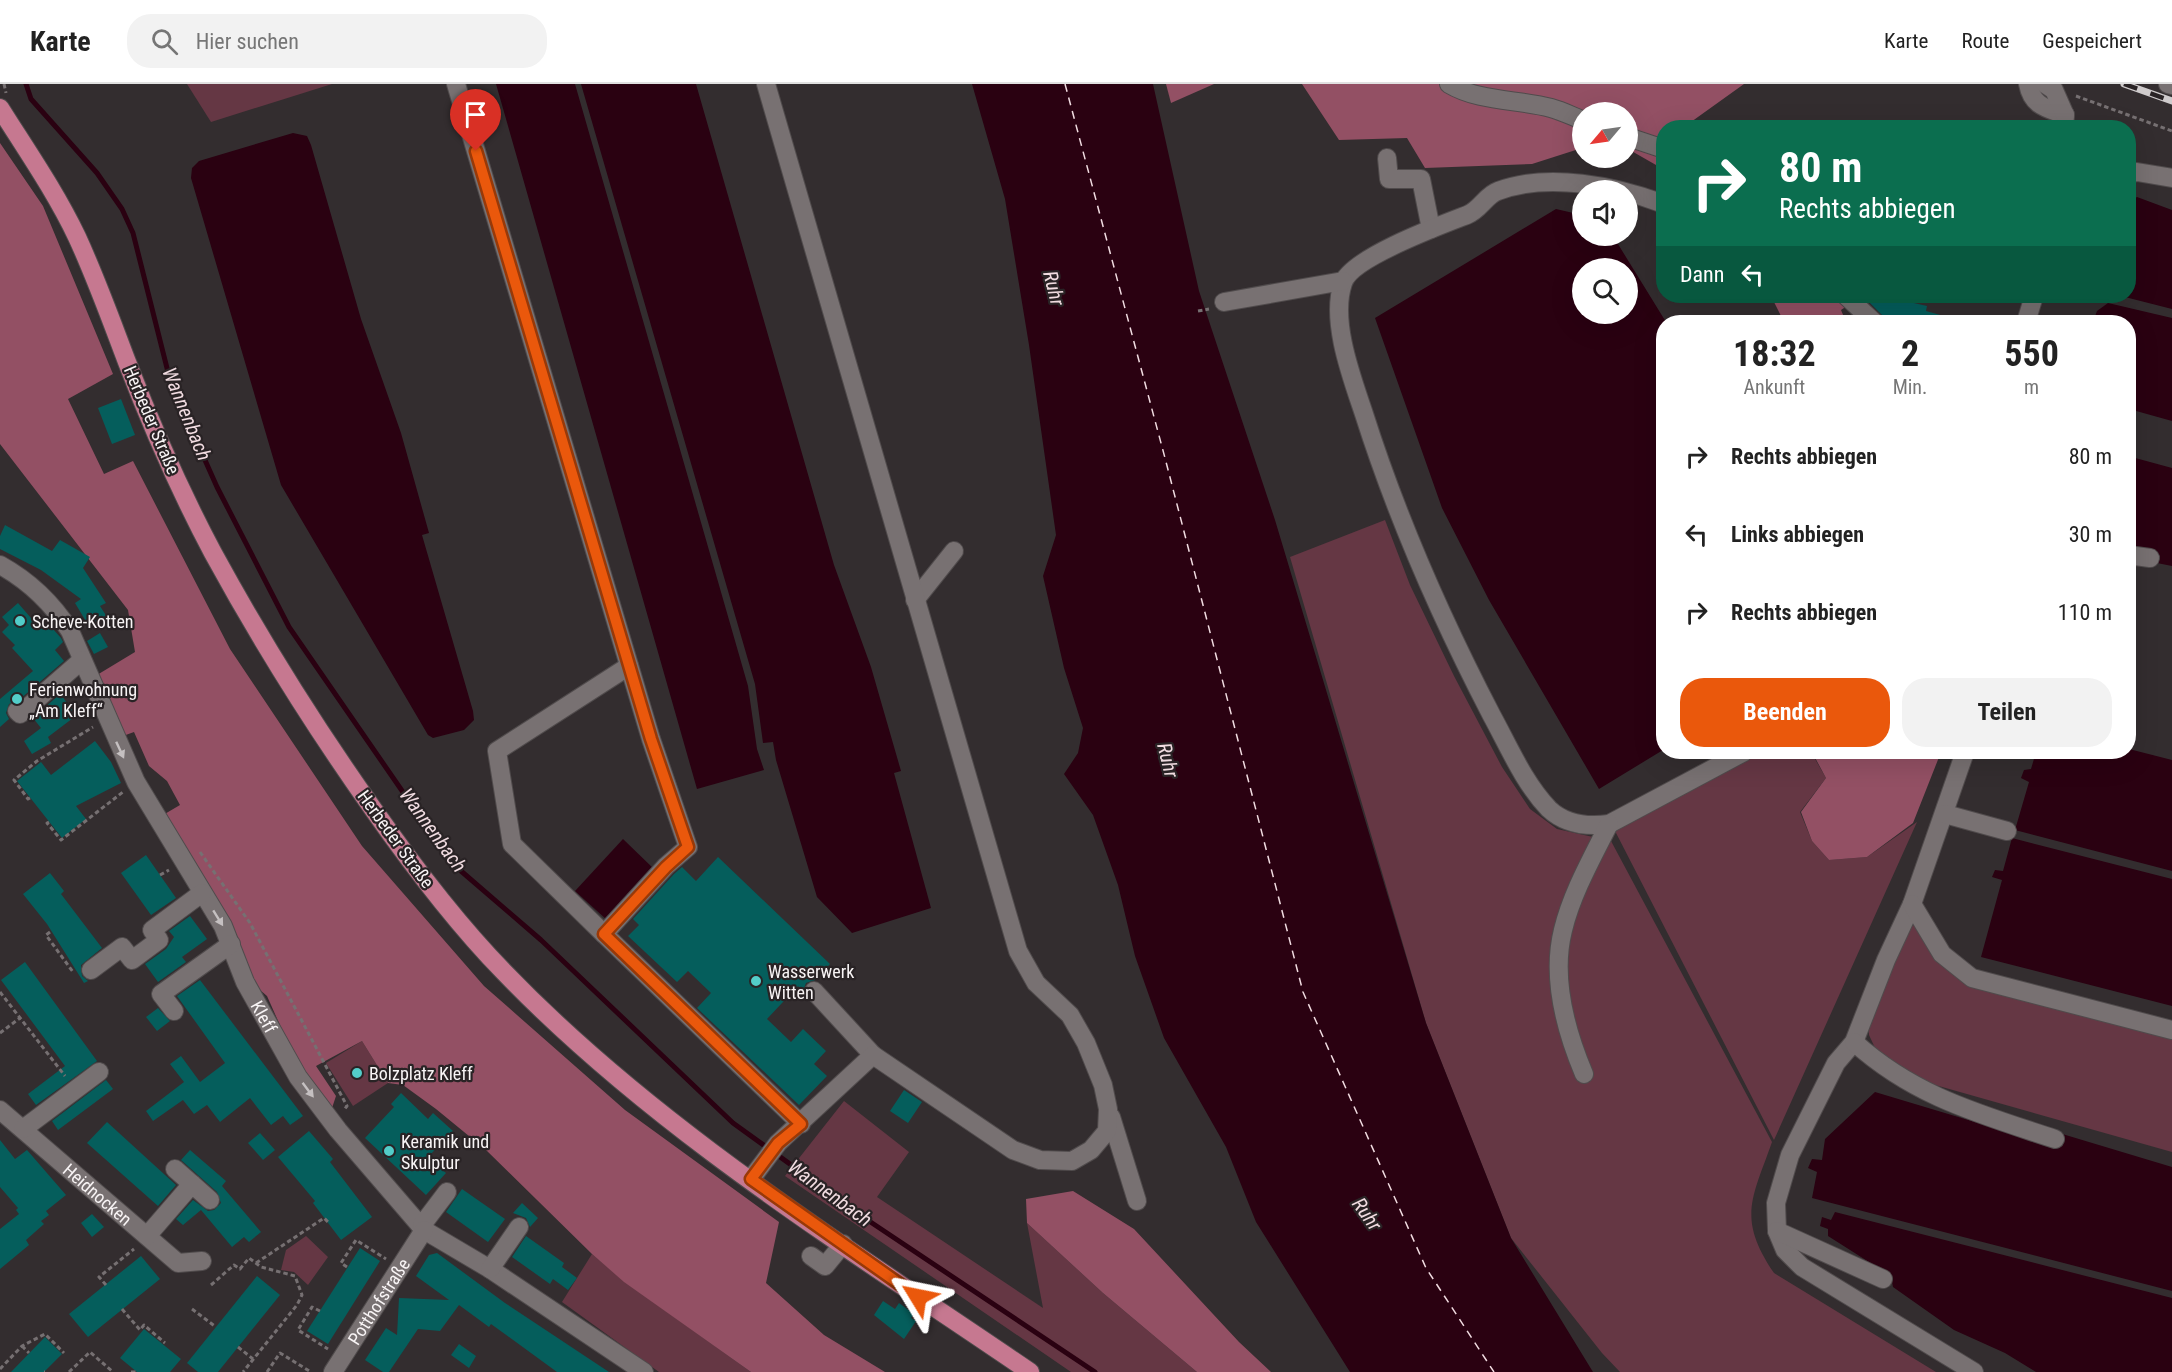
<!DOCTYPE html>
<html lang="de">
<head>
<meta charset="utf-8">
<style>
  :root { --surface:#fff; --page:#f2f2f2; --text:#222; --muted:#767676; --line:#e0e0e0; --accent:#ea580c }
  body { margin:0; font-family:"Roboto Condensed",sans-serif; background:var(--page); color:var(--text); height:100vh; display:flex; flex-direction:column; font-size:22px; white-space:nowrap }
  * { box-sizing:border-box; margin:0 }
  p { font-size:20px; color:var(--muted) }
  .icon { flex:none; width:33px; height:33px; fill:none; stroke:currentColor; stroke-width:2; stroke-linecap:round; stroke-linejoin:round }
  .map { position:relative; flex:1; overflow:hidden }
  .drawer { position:absolute; left:1656px; top:231px; width:480px; height:444px; display:flex; flex-direction:column; background:var(--surface); border-radius:24px; box-shadow:0 6px 24px #0002 }
  .drawer>* { flex:none }
  .top-card { position:absolute; left:1656px; top:36px; width:480px; height:183px; border-radius:24px; box-shadow:0 6px 24px #0002; background:#0b6e4f; color:#fff; overflow:hidden }
  .needle { width:39px; rotate:241deg }
  .controls { position:absolute; left:1572px; top:18px; display:grid; gap:12px }
  .controls a { display:grid; place-items:center; width:66px; height:66px; border-radius:50%; background:var(--surface); box-shadow:0 6px 24px #0002; font-size:30px }
  .pin { position:absolute; display:grid; place-items:center; width:51px; height:51px; color:#fff; margin:-62px -26px; border-radius:50% 50% 50% 0; rotate:-45deg; box-shadow:0 0 6px #0007 }
  .pin .icon { rotate:45deg }
  .me { position:absolute; width:66px; margin:-33px; rotate:305deg; stroke-linejoin:round; filter:drop-shadow(0 0 4px #0008) }
  .turn { display:flex; align-items:center; gap:21px; height:126px; padding:0 24px; font-size:27px }
  .turn .icon { width:78px; height:78px; stroke-width:2.5 }
  .turn b { display:block; font-size:42px; line-height:51px }
  .then { display:flex; align-items:center; height:57px; padding:0 24px; background:#0003; gap:12px; font-size:22px }
  .eta { display:flex; justify-content:space-evenly; align-items:center; height:102px; text-align:center }
  .eta b { font-size:36px; font-weight:700; line-height:42px }
  .button { display:flex; gap:12px; margin-top:auto; padding:12px 24px }
  .button a { flex:1; height:69px; border-radius:24px; background:var(--accent); color:#fff; font-size:24px; font-weight:700; line-height:69px; text-align:center }
  .button a+a { background:var(--page); color:var(--text) }
  ul { padding:0; list-style:none }
  li { display:flex; align-items:center; gap:18px; height:78px; padding:0 24px }
  li div { flex:1 }
  li b { display:block; font-size:22px }
  li em { font-style:normal }
  header { display:flex; align-items:center; gap:36px; box-sizing:border-box; height:84px; padding:0 30px; background:var(--surface); border-bottom:2px solid var(--line) }
  header strong { font-size:28px }
  nav { display:flex; gap:33px; margin-inline-start:auto; font-size:21px }
  .search { width:420px; height:54px; background:var(--page); display:flex; align-items:center; gap:15px; box-sizing:border-box; padding:0 21px; border-radius:24px; color:var(--muted); font-size:22px }
  .map>svg:first-child { display:block }
  .green { fill:#653744 }
  .forest { fill:#935064 }
  .water { fill:#2a0111; fill-rule:evenodd }
  .lines { fill:none; stroke-linecap:round; stroke-linejoin:round }
  .stream { stroke:#2a0111; stroke-width:5 }
  .ferry { stroke:#f1dce1; stroke-width:1.5; stroke-dasharray:8 6; stroke-linecap:butt }
  .building { fill:#055e5c }
  .minor-casing { stroke:#504b4c; stroke-width:20 }
  .major-casing { stroke:#504b4c; stroke-width:20 }
  .path { stroke:#767072; stroke-width:3; stroke-dasharray:4.5 3; stroke-linecap:butt }
  .minor { stroke:#787172; stroke-width:18 }
  .major { stroke:#c67890; stroke-width:18 }
  .rail-casing { stroke:#cfcbcc; stroke-width:7 }
  .rail { stroke:#292325; stroke-width:4.5; stroke-dasharray:14; stroke-linecap:butt }
  .oneway { fill:#c5c0c1 }
  .route-casing { stroke:#983908; stroke-width:15 }
  .route { stroke:#ea580c; stroke-width:10 }
  .poi-dot { fill:#53cdc9; stroke:#292325; stroke-width:2 }
  .labels { text-anchor:middle; dominant-baseline:central; stroke-width:4.5; stroke-linejoin:round; paint-order:stroke }
  .street-label { font-size:18px; fill:#f8f4f5; stroke:#292325 }
  .poi-label { font-size:18px; fill:#f8f4f5; stroke:#292325; text-anchor:start }
  .water-label { font-size:20px; font-style:italic; fill:#f1dce1; stroke:#292325 }
</style>
</head>
<body>
<header>
<strong>Karte</strong>
<div class="search"><svg class="icon" aria-label="search" viewBox="0 0 24 24"><circle cx="10" cy="10" r="6"/><path d="M15 15l6 6"/></svg>Hier suchen</div>
<nav><a>Karte</a><a>Route</a><a>Gespeichert</a></nav>
</header>
<div class="map">
<svg width="2172" height="1288" viewBox="0 0 2172 1288">
  <rect width="100%" height="100%" fill="#332d2f"/>
  <g class="green">
    <polygon points="187,0 332,0 211,38"/>
    <path d="M1385,436L1410,501L1454,592L1502,683L1530,725L1557,745L1611,757L1772,1058C1752,1115 1737,1134 1774,1189L1936,1288H1620L1602,1269L1511,1154L1426,939L1290,473Z"/>
    <polygon points="1757,668 1811,668 1826,694 1800,728 1812,757 1829,776 1867,773 1917,738 1774,1056 1615,747"/>
    <polygon points="1914,841 1940,875 2172,951 2172,1068 1914,995 1876,966 1869,951 1868,938 1908,843"/>
    <polygon points="362,957 388,999 353,1022 326,979"/>
    <polygon points="844,1017 909,1068 877,1113 1043,1224 1027,1139 1103,1209 1197,1288 1071,1288 785,1092"/>
    <polygon points="306,1152 328,1173 308,1201 294,1188 281,1186 286,1166"/>
    <polygon points="592,1170 625,1198 751,1288 659,1288 562,1218"/>
  </g>
  <g class="forest">
    <polygon points="1166,0 1214,0 1171,19"/>
    <polygon points="1302,0 1744,0 1684,43 1664,44 1663,85 1628,65 1628,28 1582,28 1582,64 1532,80 1425,84 1407,54 1339,56"/>
    <polygon points="0,59 43,122 113,290 68,315 104,390 133,377 230,565 362,762 484,902 625,1026 779,1138 766,1199 824,1251 885,1288 751,1288 624,1198 592,1170 486,1066 436,1025 403,1001 388,999 362,957 316,982 336,1012 331,1027 303,993 267,912 253,900 163,731 180,721 167,697 149,682 134,648 123,652 97,591 135,568 128,526 0,360"/>
    <polygon points="1771,212 1862,212 1841,226 1846,238 1784,238"/>
    <polygon points="1812,668 1941,668 1913,739 1867,773 1829,776 1812,757 1801,728 1826,694"/>
    <polygon points="1073,1107 1134,1145 1239,1258 1271,1288 1197,1288 1103,1209 1027,1139 1026,1115"/>
  </g>
  <g class="water">
    <polygon points="496,0 575,0 748,602 757,665 764,686 697,705"/>
    <polygon points="581,0 696,0 834,481 871,583 901,687 894,689 931,824 852,849 817,813 776,676 773,658 763,659 755,600"/>
    <polygon points="972,0 1153,0 1199,207 1275,436 1426,939 1511,1154 1593,1288 1350,1288 1256,1138 1226,1063 1164,954 1135,872 1118,801 1093,731 1064,690 1078,669 1083,644 1064,584 1043,492 1056,451 1029,261 1005,115"/>
    <polygon points="293,49 307,52 311,61 361,235 401,349 429,449 422,451 473,627 474,636 464,646 433,654 428,651 281,401 191,94 192,84 199,77"/>
    <polygon points="2137,113 2172,126 2172,225 2121,212 2128,212 2129,117"/>
    <path d="M1556,125L1582,131V152H1613L1666,238H1664L1663,666L1599,705L1489,516L1442,424L1375,234ZM1628,184V230H1582V184Z"/>
    <polygon points="2108,219 2172,234 2172,337 2129,325 2128,238 2093,238 2097,227"/>
    <polygon points="2128,372 2172,384 2172,482 2152,478 2155,469 2129,462"/>
    <polygon points="2129,665 2172,676 2172,787 2015,746 2029,698 2021,694 2024,686 2031,685 2036,668 2128,668"/>
    <polygon points="2012,754 2172,795 2172,922 1981,873 2002,796 1992,793 1995,786 2003,787"/>
    <polygon points="623,755 654,785 607,836 575,807"/>
    <polygon points="1875,1008 2055,1062 2059,1049 2172,1083 2172,1207 1812,1114 1817,1088 1808,1084 1812,1075 1822,1076 1825,1055"/>
    <polygon points="1835,1128 2172,1214 2172,1288 2036,1288 2005,1269 1954,1246 1893,1203 1891,1192 1828,1152 1828,1145 1820,1142 1822,1133 1831,1136"/>
  </g>
  <g class="lines">
    <polyline class="stream" points="26,0 31,15 97,89 122,125 133,149 171,300 217,403 289,543 436,756 461,787 541,856 733,1039 869,1137 1095,1288"/>
    <polyline class="ferry" points="1065,0 1165,374 1303,908 1426,1184 1494,1288"/>
  </g>
  <g class="building">
    <polygon points="1871,212 1883,212 1927,222 1926,227 1951,234 1950,238 1910,238 1883,232 1869,218"/>
    <polygon points="121,315 135,351 112,360 98,324"/>
    <polygon points="5,441 52,467 60,456 90,473 83,484 106,519 100,522 107,533 90,544 75,519 81,515 41,486 0,465 0,452"/>
    <polygon points="18,519 37,541 44,535 61,554 63,558 55,566 64,577 19,616 9,620 6,629 9,635 0,643 0,615 33,587 12,564 15,561 2,548 9,541 2,533"/>
    <polygon points="100,549 108,563 94,570 87,557"/>
    <polygon points="60,610 77,631 48,653 51,659 32,670 24,657 41,644 33,634"/>
    <polygon points="95,657 111,678 121,699 76,722 86,735 62,754 17,697 41,678 51,691"/>
    <polygon points="146,771 176,814 151,831 121,789"/>
    <polygon points="718,773 830,880 815,896 806,899 803,907 798,902 767,935 791,958 803,945 826,967 814,980 827,992 799,1021 697,924 711,909 688,887 677,898 628,852 639,841 633,835 674,790 682,783 696,797"/>
    <polygon points="50,789 64,807 61,810 102,864 81,881 82,892 88,897 84,899 47,840 23,810"/>
    <polygon points="190,832 207,855 182,873 186,878 158,898 145,880 166,865 174,853 169,847"/>
    <polygon points="25,878 97,977 36,1021 28,1010 65,982 1,896"/>
    <polygon points="200,896 303,1032 290,1041 283,1032 271,1041 250,1014 220,1038 207,1021 194,1030 183,1016 153,1037 146,1027 184,998 170,980 181,972 200,998 225,979 177,912"/>
    <polygon points="158,924 170,937 157,947 146,933"/>
    <polygon points="106,996 113,1005 58,1046 52,1037"/>
    <polygon points="904,1006 922,1018 908,1039 890,1027"/>
    <polygon points="401,1009 428,1035 433,1029 453,1047 428,1073 446,1089 426,1111 365,1054 394,1023 391,1020"/>
    <polygon points="107,1038 176,1101 158,1122 87,1059"/>
    <polygon points="309,1047 333,1075 330,1078 372,1133 341,1156 313,1119 315,1117 278,1073"/>
    <polygon points="260,1049 275,1066 263,1076 248,1059"/>
    <polygon points="0,1056 15,1075 27,1066 66,1111 46,1127 49,1131 41,1137 44,1140 26,1156 29,1161 0,1185 0,1145 19,1130 16,1126 18,1124 0,1103"/>
    <polygon points="190,1066 226,1097 222,1102 261,1148 249,1158 244,1153 232,1163 201,1126 183,1141 176,1135 193,1116 208,1127 214,1126 221,1119 217,1108 181,1076"/>
    <polygon points="462,1105 505,1135 488,1158 446,1128"/>
    <polygon points="522,1119 538,1134 530,1143 526,1134 513,1129"/>
    <polygon points="92,1130 104,1143 92,1153 81,1139"/>
    <polygon points="526,1152 564,1179 562,1183 577,1194 568,1206 553,1195 550,1200 512,1173"/>
    <polygon points="360,1164 380,1177 328,1260 307,1247"/>
    <polygon points="437,1169 505,1219 609,1288 557,1288 491,1240 489,1243 459,1221 440,1247 418,1245 389,1288 383,1288 365,1276 386,1244 397,1251 399,1214 449,1216 416,1192 429,1171"/>
    <polygon points="141,1172 160,1195 88,1253 69,1230"/>
    <polygon points="257,1192 280,1211 218,1288 198,1288 187,1279"/>
    <polygon points="883,1217 895,1225 899,1219 914,1230 911,1234 916,1237 904,1255 874,1231"/>
    <polygon points="144,1245 181,1275 170,1288 137,1288 120,1274"/>
    <polygon points="45,1253 62,1270 44,1288 11,1288"/>
    <polygon points="459,1260 476,1272 469,1284 451,1271"/>
  </g>
  <g class="lines">
    <g class="minor-casing">
      <g id="minor">
        <polyline points="456,0 651,655 688,763 666,782 604,850 801,1040"/>
        <path d="M1449,0C1479,18 1518,15 1551,24C1562,27 1572,32 1582,36"/>
        <path d="M2028,0C2032,22 2046,24 2065,31L2064,44"/>
        <polyline points="2045,0 2054,6 2065,31"/>
        <polyline points="2168,0 2172,1"/>
        <polyline points="1628,53 1664,65"/>
        <polyline points="1387,74 1389,95 1421,95 1431,145"/>
        <polyline points="2128,90 2137,88 2172,94"/>
        <path d="M1664,120C1616,102 1548,88 1498,107C1486,111 1480,126 1467,131C1441,141 1351,174 1343,199C1330,237 1352,294 1364,330C1398,437 1440,532 1492,632C1509,663 1524,699 1549,725C1566,741 1587,743 1609,740L1744,668"/>
        <polyline points="1846,212 1874,238"/>
        <polyline points="1224,218 1343,197"/>
        <polyline points="2026,238 2034,212"/>
        <polyline points="2128,471 2150,474"/>
        <path id="s1" d="M0,481C29,497 52,519 70,547L136,698L223,842L245,898L298,993L338,1046L424,1146L490,1185L644,1288"/>
        <polyline points="915,516 954,467"/>
        <polyline points="17,627 20,630 82,576"/>
        <polyline points="1965,668 1912,820 1886,876 1854,958 1836,979 1790,1071 1776,1119 1777,1147 1785,1166 1802,1183 1974,1288"/>
        <polyline points="1945,730 2007,747"/>
        <polyline points="1912,820 1942,870 1972,894 2172,946"/>
        <polyline points="604,850 512,760 497,667 629,582"/>
        <polyline points="91,886 122,863 132,876 159,856 152,846 202,809"/>
        <polyline points="814,907 873,971"/>
        <polyline points="174,927 161,910 231,860"/>
        <path d="M1854,958C1915,1013 1980,1030 2055,1055"/>
        <path d="M1584,990C1565,945 1551,894 1563,846C1572,809 1592,774 1609,740"/>
        <path id="s2" d="M0,1026L178,1179L202,1177"/>
        <polyline points="1111,1033 1137,1117"/>
        <polyline points="23,1045 99,988"/>
        <polyline points="175,1085 192,1100"/>
        <polyline points="751,1095 778,1059 873,971 1013,1066 1040,1076 1072,1077 1091,1066 1107,1047 1108,1025 1103,1001 1086,959 1070,931 1036,899 1018,867 766,0"/>
        <polyline points="422,1141 447,1108"/>
        <polyline points="1777,1147 1883,1195"/>
        <polyline points="147,1152 192,1100 210,1116"/>
        <polyline points="811,1172 825,1182 843,1160"/>
        <polyline points="490,1185 519,1143"/>
        <path id="s3" d="M333,1288L424,1146"/>
      </g>
    </g>
    <g class="major-casing">
      <path id="major" d="M0,24C27,67 55,107 77,153C96,194 111,236 127,278C152,343 180,407 213,469C261,557 315,643 373,725C413,782 455,838 504,888C656,1046 850,1165 1030,1288"/>
    </g>
    <g class="path">
      <polyline points="4,0 6,9"/>
      <polyline points="2076,12 2172,47"/>
      <polyline points="1198,227 1209,225"/>
      <polyline points="30,714 28,715 14,696 37,677 93,643"/>
      <polyline points="49,738 47,739 61,756 123,708"/>
      <polyline points="200,768 250,839 347,1022 344,1026"/>
      <polyline points="160,791 169,786"/>
      <polyline points="50,848 46,851 73,888"/>
      <polyline points="0,908 65,992"/>
      <polyline points="0,949 20,934"/>
      <polyline points="256,1179 324,1134 328,1138"/>
      <polyline points="347,1183 341,1179 356,1156 386,1175"/>
      <polyline points="106,1201 99,1193 134,1165"/>
      <polyline points="211,1201 234,1181 240,1185 249,1174 261,1183 295,1192 302,1211 297,1221 243,1288"/>
      <polyline points="122,1225 140,1246 144,1241 165,1259"/>
      <polyline points="192,1225 216,1243"/>
      <polyline points="320,1227 312,1223 298,1246 328,1265"/>
      <polyline points="22,1262 29,1269"/>
      <polyline points="238,1263 253,1275"/>
      <polyline points="0,1285 22,1262 45,1250 64,1269"/>
      <polyline points="44,1288 45,1288"/>
      <polyline points="69,1288 90,1268 113,1288"/>
      <polyline points="131,1288 136,1288"/>
      <polyline points="267,1288 280,1269 311,1288"/>
    </g>
    <use href="#minor" class="minor"/>
    <use href="#major" class="major"/>
    <g class="rail-casing">
      <polyline id="rail" points="2124,0 2172,17"/>
    </g>
    <use href="#rail" class="rail"/>
  </g>
  <defs><path id="oneway-solid" d="M-6-.8H1V-3.2L6.5 0L1 3.2V.8H-6Z" transform="scale(1.5)"/></defs>
  <g class="oneway">
    <use href="#oneway-solid" transform="translate(120 666) rotate(65)"/>
    <use href="#oneway-solid" transform="translate(218 834) rotate(58)"/>
    <use href="#oneway-solid" transform="translate(308 1006) rotate(53)"/>
  </g>
  <g class="lines">
    <g class="route-casing">
      <polyline id="route" points="476,67 651,655 688,763 666,783 604,850 801,1040 778,1059 751,1095 918,1213"/>
    </g>
    <use href="#route" class="route"/>
  </g>
  <g class="poi-dot">
    <circle cx="20" cy="537" r="6"/>
    <circle cx="17" cy="615" r="6"/>
    <circle cx="756" cy="897" r="6"/>
    <circle cx="357" cy="989" r="6"/>
    <circle cx="389" cy="1067" r="6"/>
  </g>
  <g class="labels">
    <g class="street-label">
      <text transform="translate(152 336) rotate(67)">Herbeder Straße</text>
      <text transform="translate(396 755) rotate(54)">Herbeder Straße</text>
      <text stroke="none"><textPath href="#s1" startOffset="530">Kleff</textPath></text>
      <text stroke="none"><textPath href="#s2" startOffset="129">Heidnocken</textPath></text>
      <text stroke="none"><textPath href="#s3" startOffset="84">Potthofstraße</textPath></text>
    </g>
    <g class="poi-label">
      <text x="32" y="537">Scheve-Kotten</text>
      <text x="29" y="605">Ferienwohnung<tspan x="29" dy="21">„Am Kleff“</tspan></text>
      <text x="768" y="887">Wasserwerk<tspan x="768" dy="21">Witten</tspan></text>
      <text x="369" y="989">Bolzplatz Kleff</text>
      <text x="401" y="1057">Keramik und<tspan x="401" dy="21">Skulptur</tspan></text>
    </g>
    <g class="water-label">
      <text transform="translate(1054 204) rotate(76)">Ruhr</text>
      <text transform="translate(187 330) rotate(68)">Wannenbach</text>
      <text transform="translate(1168 676) rotate(76)">Ruhr</text>
      <text transform="translate(433 746) rotate(54)">Wannenbach</text>
      <text transform="translate(830 1109) rotate(36)">Wannenbach</text>
      <text transform="translate(1367 1130) rotate(55)">Ruhr</text>
    </g>
  </g>
</svg>
<div class="controls">
<a><svg class="needle" viewBox="-14 -14 28 28"><path d="M0-13l5 13h-10z" fill="#e53935"/><path d="M0 13l5-13h-10z" fill="#767676"/></svg></a>
<a><svg class="icon" aria-label="sound" viewBox="0 0 24 24"><path d="M4 9h4l5-4v14l-5-4H4zM17 9q2 3 0 6"/></svg></a>
<a><svg class="icon" aria-label="search" viewBox="0 0 24 24"><circle cx="10" cy="10" r="6"/><path d="M15 15l6 6"/></svg></a>
</div>
<div class="pin" style="left:476px;top:67px;background:#d93025"><svg class="icon" aria-label="arrive" viewBox="0 0 24 24"><path d="M6 21V4h12l-3 4 3 4H6"/></svg></div>
<svg class="me" style="left:918px;top:1213px" viewBox="-20 -20 40 40"><path d="M0-17L14 15 0 8-14 15z" fill="#ea580c" stroke="#fff" stroke-width="4"/></svg>
<div class="top-card">
<div class="turn"><svg class="icon" aria-label="right" viewBox="0 0 24 24"><path d="M7 20v-9h11M14 6l5 5-5 5"/></svg><div><b>80 m</b>Rechts abbiegen</div></div>
<div class="then">Dann<svg class="icon" aria-label="left" viewBox="0 0 24 24"><path d="M17 20v-9H6M10 6l-5 5 5 5"/></svg></div>
</div>
<section class="drawer">
<div class="eta">
<div><b>18:32</b><p>Ankunft</p></div>
<div><b>2</b><p>Min.</p></div>
<div><b>550</b><p>m</p></div>
</div>
<ul>
<li><svg class="icon" aria-label="right" viewBox="0 0 24 24"><path d="M7 20v-9h11M14 6l5 5-5 5"/></svg><div><b>Rechts abbiegen</b></div><em>80 m</em></li>
<li><svg class="icon" aria-label="left" viewBox="0 0 24 24"><path d="M17 20v-9H6M10 6l-5 5 5 5"/></svg><div><b>Links abbiegen</b></div><em>30 m</em></li>
<li><svg class="icon" aria-label="right" viewBox="0 0 24 24"><path d="M7 20v-9h11M14 6l5 5-5 5"/></svg><div><b>Rechts abbiegen</b></div><em>110 m</em></li>
</ul>
<div class="button"><a>Beenden</a><a>Teilen</a></div>
</section>
</div>
</body>
</html>
